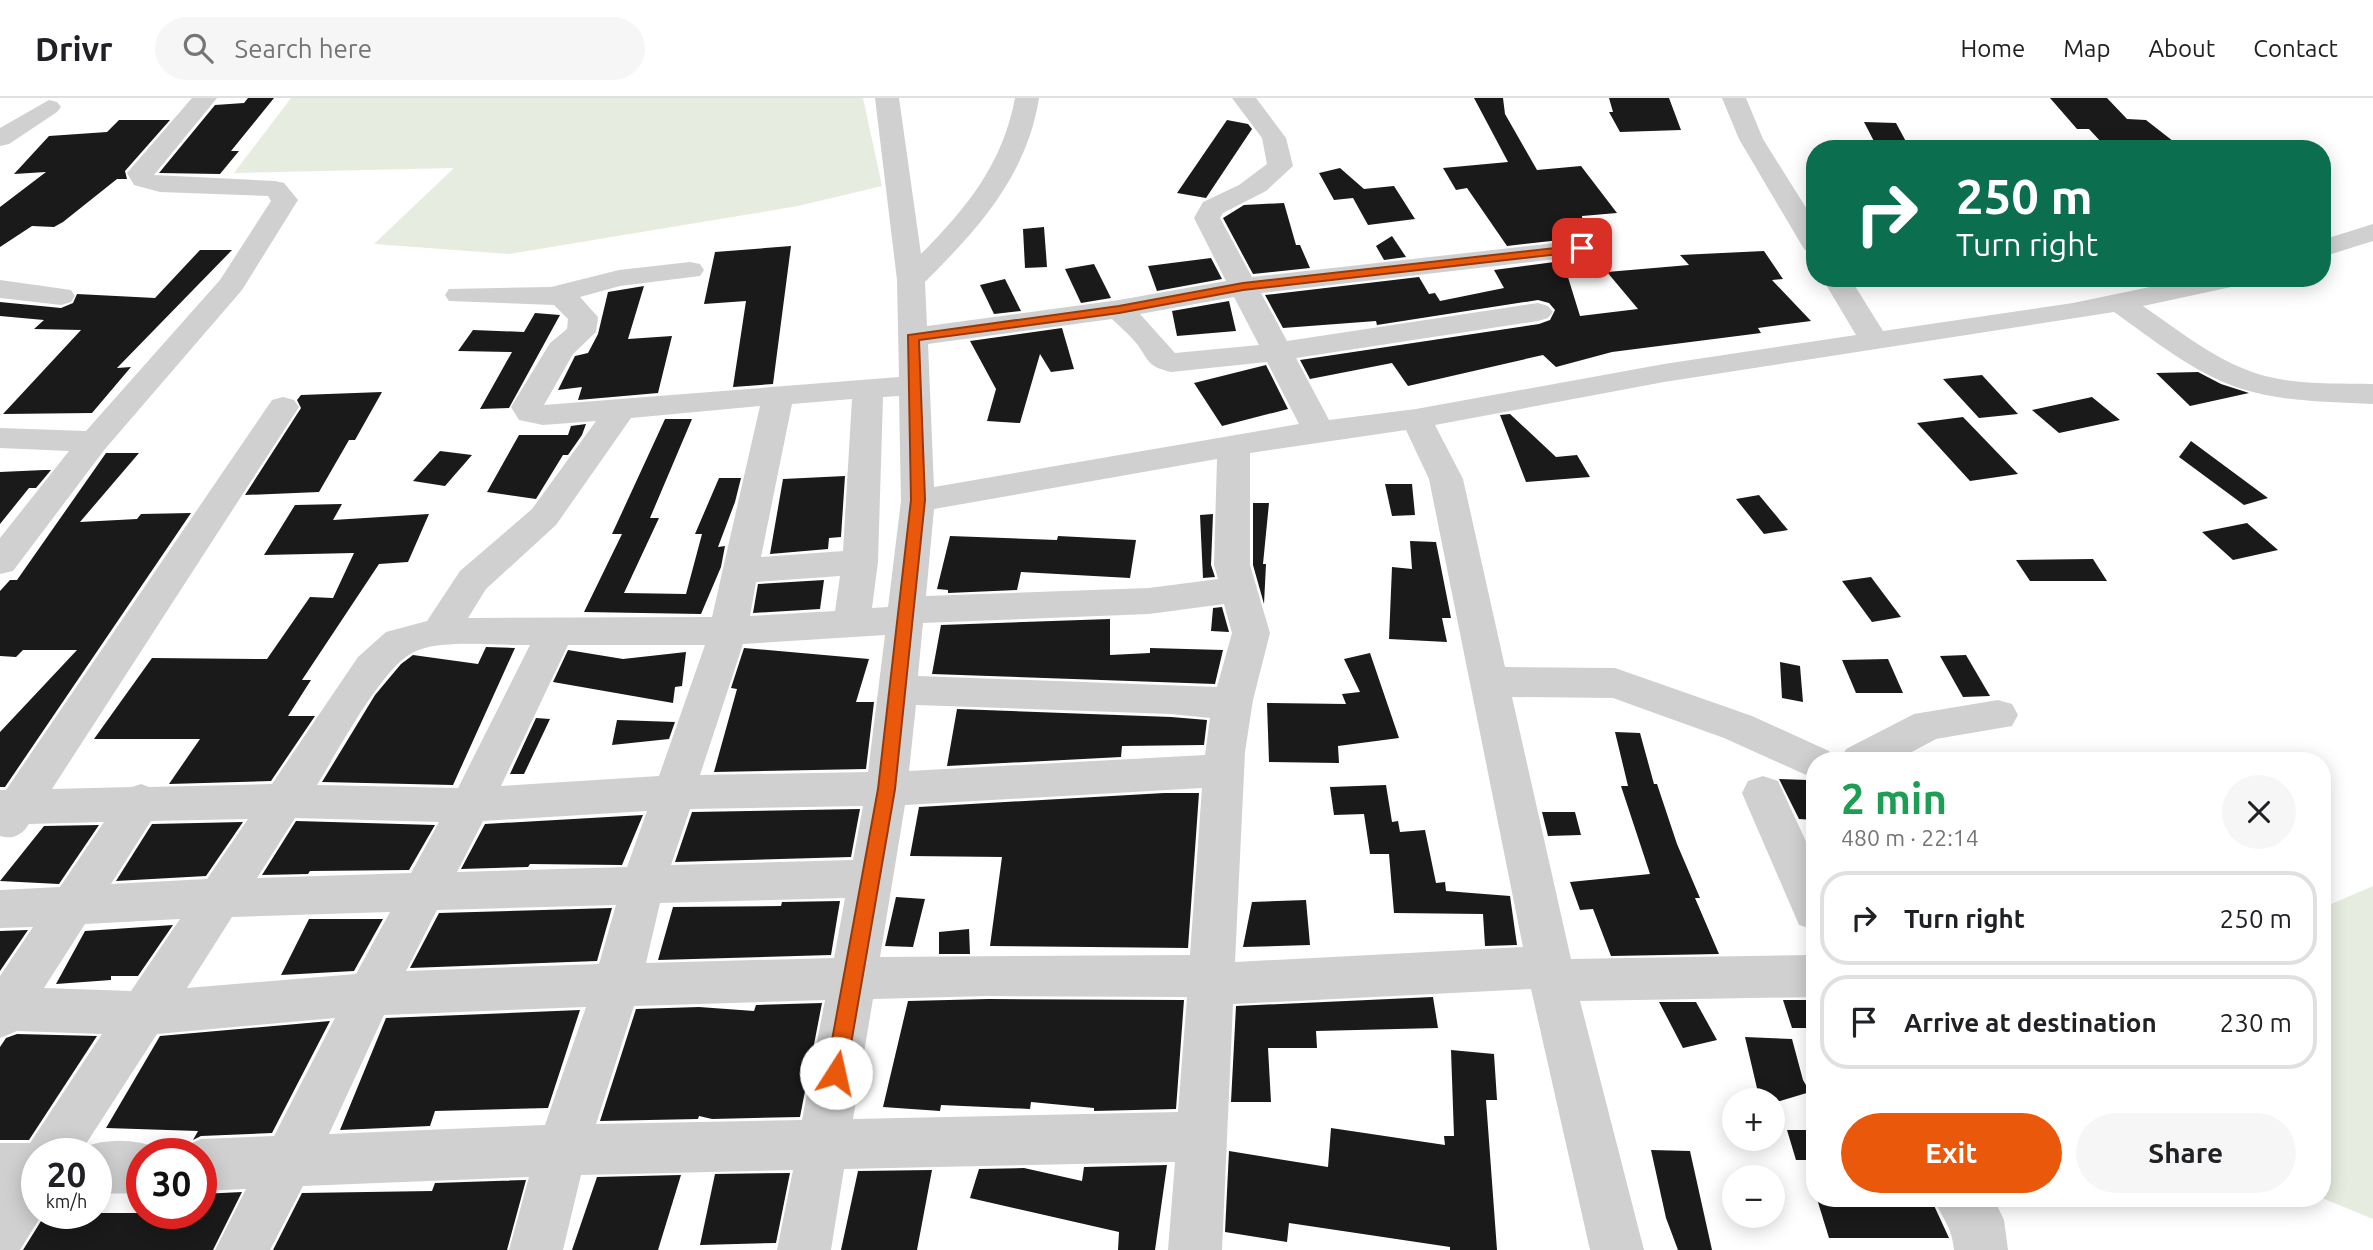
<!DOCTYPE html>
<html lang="en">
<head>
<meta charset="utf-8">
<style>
  :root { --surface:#fff; --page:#f6f6f6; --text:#202124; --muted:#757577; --line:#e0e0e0; --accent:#ea580c }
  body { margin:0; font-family:Ubuntu,sans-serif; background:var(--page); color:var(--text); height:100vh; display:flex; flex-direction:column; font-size:26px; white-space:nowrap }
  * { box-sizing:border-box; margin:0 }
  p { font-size:23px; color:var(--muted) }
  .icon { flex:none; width:38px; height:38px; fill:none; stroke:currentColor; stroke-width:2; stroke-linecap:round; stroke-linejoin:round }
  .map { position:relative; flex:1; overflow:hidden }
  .panel { position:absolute; left:1806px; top:654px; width:525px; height:455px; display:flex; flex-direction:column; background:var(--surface); border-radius:28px; box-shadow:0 4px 18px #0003 }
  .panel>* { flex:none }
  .hud { position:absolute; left:1806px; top:42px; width:525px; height:147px; border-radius:28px; box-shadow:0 4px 18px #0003; background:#0b6e4f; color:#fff; overflow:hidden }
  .buttons { position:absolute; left:1722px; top:990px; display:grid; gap:14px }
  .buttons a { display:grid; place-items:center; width:63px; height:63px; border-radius:50%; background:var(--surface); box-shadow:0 4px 18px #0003; font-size:35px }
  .speed { position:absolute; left:21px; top:1040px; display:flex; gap:14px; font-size:35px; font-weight:700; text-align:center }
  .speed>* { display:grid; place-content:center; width:91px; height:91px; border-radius:50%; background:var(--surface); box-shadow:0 4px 18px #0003; line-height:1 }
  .speed small { font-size:18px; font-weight:400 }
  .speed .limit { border:10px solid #d22; background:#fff; color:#111 }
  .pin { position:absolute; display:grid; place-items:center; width:60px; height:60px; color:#fff; margin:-30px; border-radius:14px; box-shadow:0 4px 10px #0006 }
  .me { position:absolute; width:77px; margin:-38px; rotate:10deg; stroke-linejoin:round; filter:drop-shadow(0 0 5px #0008) }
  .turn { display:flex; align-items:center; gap:24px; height:147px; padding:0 35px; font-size:32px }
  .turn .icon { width:91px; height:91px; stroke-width:2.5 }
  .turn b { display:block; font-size:49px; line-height:60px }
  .round { display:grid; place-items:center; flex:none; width:74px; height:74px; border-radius:37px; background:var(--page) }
  .overview { display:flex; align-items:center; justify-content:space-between; height:119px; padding:0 35px }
  h1 { font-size:42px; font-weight:700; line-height:52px; color:#1e9e55 }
  .primary-button { display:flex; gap:14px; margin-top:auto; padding:14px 35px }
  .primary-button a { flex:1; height:80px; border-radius:42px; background:var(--accent); color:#fff; font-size:28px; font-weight:700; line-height:80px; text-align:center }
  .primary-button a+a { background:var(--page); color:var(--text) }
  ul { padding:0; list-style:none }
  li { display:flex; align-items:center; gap:21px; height:94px; margin:0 14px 10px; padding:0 21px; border:4px solid var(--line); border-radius:28px }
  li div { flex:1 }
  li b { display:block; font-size:26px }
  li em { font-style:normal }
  header { display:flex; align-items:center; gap:42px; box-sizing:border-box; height:98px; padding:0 35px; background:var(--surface); border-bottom:2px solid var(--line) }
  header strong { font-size:33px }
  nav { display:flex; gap:38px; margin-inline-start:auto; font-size:24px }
  .search { width:490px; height:63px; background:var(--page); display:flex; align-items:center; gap:18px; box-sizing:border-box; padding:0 24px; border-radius:38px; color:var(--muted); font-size:26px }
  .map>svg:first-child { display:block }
  .green { fill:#e6ecdf }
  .building { fill:#1a1a1a }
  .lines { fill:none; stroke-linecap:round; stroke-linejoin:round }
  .minor { fill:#d0d0d0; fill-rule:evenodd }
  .route { fill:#ea580c; stroke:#983908; stroke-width:2 }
</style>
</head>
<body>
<header>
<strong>Drivr</strong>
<div class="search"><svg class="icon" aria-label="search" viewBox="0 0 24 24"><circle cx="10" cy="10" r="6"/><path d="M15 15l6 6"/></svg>Search here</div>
<nav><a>Home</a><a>Map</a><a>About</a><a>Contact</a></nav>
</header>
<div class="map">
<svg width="2373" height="1152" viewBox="0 0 2373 1152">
  <rect width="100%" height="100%" fill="#fff"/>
  <g class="green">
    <polygon points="291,0 863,0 882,88 798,108 509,156 374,146 454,70 234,75"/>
    <polygon points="2373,788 2373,1121 2322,1100 2322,810"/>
  </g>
  <g class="building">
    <polygon points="248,0 274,0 231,53 239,53 220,76 159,75 215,7 244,5"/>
    <polygon points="1474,0 1503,0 1505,16 1537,72 1581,68 1617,115 1582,118 1583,127 1556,125 1569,141 1507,148 1467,90 1456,92 1443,70 1508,64"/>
    <polygon points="1609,0 1669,0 1681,32 1620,34 1609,14 1613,14"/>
    <polygon points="2050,0 2107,0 2127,21 2146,22 2178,47 2103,46 2089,31 2077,31"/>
    <polygon points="119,22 170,22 125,73 127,81 117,81 63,124 54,129 32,128 0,149 0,109 46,74 14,76 49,38 107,34"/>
    <polygon points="1227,22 1248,26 1252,31 1206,100 1177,95"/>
    <polygon points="1864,24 1896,25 1910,51 1878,51"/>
    <polygon points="1340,70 1364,91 1394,88 1415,121 1368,127 1353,100 1334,102 1319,75"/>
    <polygon points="1284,105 1296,147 1300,147 1310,170 1253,176 1223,120 1244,107"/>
    <polygon points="1044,129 1047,169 1025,170 1023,131"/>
    <polygon points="1392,138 1406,159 1384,162 1376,148"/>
    <polygon points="791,148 773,286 733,289 746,203 704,206 715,154"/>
    <polygon points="200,152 232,152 117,270 131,269 92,315 3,316 81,232 34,231 44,222 0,218 0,204 61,210 73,205 77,196 155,200"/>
    <polygon points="1764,153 1783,181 1772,182 1811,223 1758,230 1761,235 1612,254 1556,269 1543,257 1408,288 1392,265 1310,281 1300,262 1539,226 1550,222 1555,212 1549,205 1538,202 1377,227 1376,223 1283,230 1265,197 1419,179 1429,196 1435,195 1440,203 1504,190 1494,172 1585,160 1595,172 1567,176 1580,218 1638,211 1607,174 1689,167 1680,157"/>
    <polygon points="1211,160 1222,181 1157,193 1148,168"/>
    <polygon points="1094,166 1111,200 1081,205 1065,171"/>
    <polygon points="1005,181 1021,213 994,216 980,187"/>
    <polygon points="644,188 628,241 672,238 658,295 578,302 582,289 558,292 575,258 588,255 598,236 608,194"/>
    <polygon points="1229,203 1236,233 1177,238 1172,213"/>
    <polygon points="535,215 560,217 509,310 480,311 512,254 458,253 473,232 524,234"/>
    <polygon points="1062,230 1074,271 1051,274 1040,256 1020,325 987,323 996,291 970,243"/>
    <polygon points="1266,267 1288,311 1222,328 1194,285"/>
    <polygon points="2198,274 2221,286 2249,295 2190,308 2156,275"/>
    <polygon points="1982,277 2018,316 1979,320 1943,281"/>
    <polygon points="382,294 355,342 349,342 319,394 245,397 301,310 297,302 301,297"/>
    <polygon points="2092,299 2120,322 2059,335 2032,312"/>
    <polygon points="1510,316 1556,359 1577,357 1590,379 1526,384 1500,317"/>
    <polygon points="1963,319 2018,376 1970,383 1917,325"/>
    <polygon points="665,321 692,321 650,420 659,420 624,495 686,496 702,436 695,436 719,380 741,380 735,404 718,449 725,448 721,469 701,516 584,514 622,436 612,436"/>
    <polygon points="586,326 582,337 568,357 563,357 536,401 487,394 519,337 568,337 571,328"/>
    <polygon points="2191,343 2268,400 2244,407 2179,359"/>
    <polygon points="440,353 472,357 445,388 413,383"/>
    <polygon points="106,355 139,355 80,424 137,421 141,416 191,415 5,689 0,689 0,634 77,552 23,552 16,559 0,558 0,493 10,482 17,482"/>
    <polygon points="44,372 51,372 36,390 29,390 0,426 0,374"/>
    <polygon points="845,378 841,439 829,440 828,451 770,456 783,381"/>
    <polygon points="1385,386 1412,386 1415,417 1392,418"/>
    <polygon points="1759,397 1788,432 1764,436 1736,401"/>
    <polygon points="1253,405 1269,405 1263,466 1266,466 1264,506 1253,467"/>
    <polygon points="342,406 333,422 429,416 408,464 379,466 302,582 311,582 288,618 315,618 271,683 169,686 200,641 94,641 152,560 267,561 310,499 333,500 354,455 264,457 295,407"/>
    <polygon points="1213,416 1211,467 1215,479 1203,480 1200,417"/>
    <polygon points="2247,425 2278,452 2233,462 2202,434"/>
    <polygon points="950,438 1057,442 1058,438 1136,442 1130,480 1021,474 1017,492 948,495 948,492 937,491"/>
    <polygon points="1410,443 1436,444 1451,520 1442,520 1447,544 1389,541 1392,469 1412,471"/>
    <polygon points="2093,461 2107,483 2030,483 2016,462"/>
    <polygon points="1871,479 1901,519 1872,524 1842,483"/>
    <polygon points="824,482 820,511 753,515 758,486"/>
    <polygon points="1222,509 1229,534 1211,533 1213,510"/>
    <polygon points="1110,521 1110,557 1150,555 1150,550 1223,552 1215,586 932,576 941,527"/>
    <polygon points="486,549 515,550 453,687 322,684 375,597 401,566 413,557 478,566"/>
    <polygon points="744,550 869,561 856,604 874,604 866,671 714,674 737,591 731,590"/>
    <polygon points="568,552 623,561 686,554 682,588 675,589 673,605 553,584"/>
    <polygon points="1370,555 1399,640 1338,648 1339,665 1269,664 1267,605 1346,606 1342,596 1360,594 1344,561"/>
    <polygon points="1966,557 1990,598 1963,599 1940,558"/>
    <polygon points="1888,561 1903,595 1856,595 1842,562"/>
    <polygon points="1780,564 1800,568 1803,604 1782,600"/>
    <polygon points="957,611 1171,619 1207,622 1204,647 1122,648 1121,659 947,668"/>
    <polygon points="536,620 550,621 524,676 510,676"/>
    <polygon points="617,622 675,624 669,641 612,647"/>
    <polygon points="1615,634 1640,635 1654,686 1657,686 1677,746 1700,800 1695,800 1719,856 1611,858 1593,811 1580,812 1570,784 1650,776 1621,688 1628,688"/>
    <polygon points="1779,681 1808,682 1815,705 1815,722 1799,721"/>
    <polygon points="1386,687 1392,724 1398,723 1400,734 1425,732 1436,785 1445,784 1446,793 1510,798 1517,847 1485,848 1483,816 1394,815 1389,756 1370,756 1364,716 1334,717 1330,689"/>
    <polygon points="1164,695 1199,695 1188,850 990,848 1002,759 910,758 919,709"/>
    <polygon points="860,711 851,759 675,764 692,714"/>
    <polygon points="1542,714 1575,714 1581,737 1548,738"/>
    <polygon points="643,717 622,767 530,766 528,769 461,771 485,726"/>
    <polygon points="296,723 435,727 409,772 310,773 308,776 262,777"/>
    <polygon points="243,724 206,778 116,783 152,726"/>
    <polygon points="99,727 59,786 0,783 44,728"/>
    <polygon points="896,799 925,801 913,849 885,848"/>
    <polygon points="1306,802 1310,847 1243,849 1252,804"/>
    <polygon points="840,803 831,857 658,862 673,809 781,808 782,804"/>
    <polygon points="612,810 597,863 410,870 439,815"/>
    <polygon points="309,821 383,821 354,873 281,877"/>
    <polygon points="173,827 138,878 111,878 111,882 56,886 85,833"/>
    <polygon points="969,831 970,856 939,856 939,834"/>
    <polygon points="28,832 0,873 0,833"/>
    <polygon points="1433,899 1438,930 1316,933 1317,950 1268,950 1271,1004 1231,1004 1236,908"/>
    <polygon points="989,901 1184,902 1176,1011 1094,1013 1094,1010 1031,1004 1030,1011 941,1007 940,1013 883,1009 908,903"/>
    <polygon points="1783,902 1815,902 1815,930 1792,930"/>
    <polygon points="1659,904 1696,904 1717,942 1683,950"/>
    <polygon points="822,905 800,1019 712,1021 699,1018 698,1021 600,1023 636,911 699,909 754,913 756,907"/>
    <polygon points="580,912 548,1010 435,1013 430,1028 340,1032 386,920"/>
    <polygon points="330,923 272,1035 201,1038 193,1042 198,1033 106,1030 160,938"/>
    <polygon points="17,936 97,938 29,1042 0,1042 0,949 6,940"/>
    <polygon points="1745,939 1792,941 1803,982 1810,994 1780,1003 1760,1003"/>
    <polygon points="1451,952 1494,956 1497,1002 1486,1002 1497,1152 1450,1152 1450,1149 1289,1125 1287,1144 1225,1134 1229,1053 1328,1069 1331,1030 1445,1047 1444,1038 1454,1038"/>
    <polygon points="1787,1032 1815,1032 1815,1062 1796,1062"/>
    <polygon points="1651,1052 1690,1053 1712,1152 1678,1152 1666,1120"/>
    <polygon points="1167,1067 1155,1152 1118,1152 1119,1134 970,1100 979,1071 1024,1070 1082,1083 1084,1069"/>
    <polygon points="932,1072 917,1152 841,1152 858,1073"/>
    <polygon points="790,1075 776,1145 700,1147 715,1076"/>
    <polygon points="681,1077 658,1152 572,1152 597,1079"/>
    <polygon points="526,1082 507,1152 273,1152 302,1095 432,1093 435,1085"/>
    <polygon points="242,1094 213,1152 23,1152 46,1115 201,1115 201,1096"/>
    <polygon points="1817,1101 1931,1101 1949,1140 1829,1140"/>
  </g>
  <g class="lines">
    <g class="minor">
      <polygon points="192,0 217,0 154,77 275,83 284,85 298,102 242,192 105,351 13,473 0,476 0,440 69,353 0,350 0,330 86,333 220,182 271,103 268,98 160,94 134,87 127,75"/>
      <path d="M875,0H899L921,156C967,110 1003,65 1015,0H1039C1027,77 979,130 925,184L927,228L1119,202L1226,183L1194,120L1203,104L1239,87L1267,66L1262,40L1232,0H1256L1286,40L1293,68L1266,93L1223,115L1220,120L1252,179L1582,142L1592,144L1596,150L1592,156L1582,158L1261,195L1287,243L1538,205L1548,208L1553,214L1548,220L1538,223L1296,260L1329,322L1416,311L1664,266L1856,237L1822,180H1850L1883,233L2073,205L2193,180H2249L2245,186L2143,208C2181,234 2220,266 2265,278C2300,287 2337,285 2373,286V306C2328,304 2282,304 2239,290C2192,274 2154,242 2114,214L1664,284L1435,327L1463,381L1505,569L1615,570L1752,618L1829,653L1834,663H1815V681L1724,640L1613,600L1512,599L1571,861L1815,857V899L1580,903L1644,1152H1590L1531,891L1233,906L1222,1152H1168L1175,1064L844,1071L831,1152H777L793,1072L581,1077L563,1152H509L529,1079L303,1088L270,1152H215L246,1091L201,1093V1055H180L183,1049L201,1041L274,1038L335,920L157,936L84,1049C108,1040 137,1041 160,1051L162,1055H142V1095L96,1096V1055H37V1115H43L20,1152H0V1045H30L102,936L17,933L0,940V878L33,829L0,830V792L60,789L104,724L29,726C22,737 13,742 0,738V692H6L272,302L283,299L294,302L299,309L52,691L132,689L141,686L149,689L272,686L358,559L386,534L427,523L460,473L532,411L596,323L543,327L519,322L511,309L550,245L567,231L568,221L554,207L449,203L445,197L449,191L551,189L619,172L690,164L700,166L704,172L700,178L620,188L580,199L598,219L596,234L573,256L544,307L899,279L897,182ZM1234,199L1259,247L1175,255L1140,216ZM1112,221C1120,229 1130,237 1137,246C1150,264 1147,268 1171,274L1267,264L1299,326L934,389L928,246ZM899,298L901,403L888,509L872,510L878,464L883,299ZM852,301L843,453L761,459L792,306ZM760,308L712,519L468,520L486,491L556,427L631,320ZM1406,332L1429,381L1523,849L1235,864L1245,654L1253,602L1270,535L1250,467V355ZM1217,361L1214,467L1218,481L1149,490L926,498L934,411ZM840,478L835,513L750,518L756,484ZM1224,506L1232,535L1217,589L918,578L923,525L1149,516ZM885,537L868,674L700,677L743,546ZM530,547L458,690L317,687C337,655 380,572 412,555C438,540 499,548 530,547ZM568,547H705L659,678L501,688ZM916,607L1171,616L1210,620L1205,657L909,673ZM1202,690L1190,857L880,859L905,707ZM863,708L853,762L671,767L690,711ZM647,713L627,769L457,774L483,723ZM295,720L439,724L411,775L257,780ZM248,721L207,781L111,786L151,723ZM845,800L834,860L646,865L660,805ZM616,807L599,866L406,873L437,812ZM390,814L356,876L187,890L232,819ZM180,821L131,893L44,890L85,826ZM989,898L1187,899L1178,1014L853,1021L873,901ZM825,902L802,1022L596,1026L634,908ZM586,909L545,1027L329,1036L384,917Z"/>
      <polygon points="1722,0 1746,0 1763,41 1815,124 1815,154 1805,152 1801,146 1739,41"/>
      <polygon points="49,2 57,4 61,9 57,14 9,46 0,48 0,30"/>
      <polygon points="2373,126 2373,143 2322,159 2322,142"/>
      <polygon points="0,182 71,192 75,198 71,204 61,207 0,200"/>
      <polygon points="1998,602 2012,606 2018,617 2012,628 1936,641 1895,663 1840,663 1846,651 1914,616"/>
      <polygon points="1763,678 1778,683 1815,763 1815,832 1799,827 1742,695 1748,683"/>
      <path d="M1934,1101H1994L2004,1122L2008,1152H1954C1952,1129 1943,1122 1934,1101Z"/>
    </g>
  </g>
  <polygon class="route" points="1582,147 1586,148 1586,153 1243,192 1119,215 919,242 925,402 895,691 846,975 843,982 836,985 829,982 826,975 878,691 911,402 908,237 1119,208 1243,185"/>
</svg>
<div class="buttons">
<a>+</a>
<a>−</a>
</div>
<div class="speed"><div>20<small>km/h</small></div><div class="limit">30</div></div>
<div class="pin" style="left:1582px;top:150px;background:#d93025"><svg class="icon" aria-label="arrive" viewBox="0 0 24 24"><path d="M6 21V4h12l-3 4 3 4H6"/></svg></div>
<svg class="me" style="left:836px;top:975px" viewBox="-20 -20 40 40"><circle r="19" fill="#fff"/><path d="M0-13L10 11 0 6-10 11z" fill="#ea580c"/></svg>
<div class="hud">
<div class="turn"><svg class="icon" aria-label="right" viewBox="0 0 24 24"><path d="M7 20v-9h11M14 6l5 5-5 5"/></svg><div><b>250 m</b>Turn right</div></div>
</div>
<section class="panel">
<div class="overview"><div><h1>2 min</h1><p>480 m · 22:14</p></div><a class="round"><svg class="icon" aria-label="close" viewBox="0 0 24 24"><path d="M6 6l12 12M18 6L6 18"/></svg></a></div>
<ul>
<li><svg class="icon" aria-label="right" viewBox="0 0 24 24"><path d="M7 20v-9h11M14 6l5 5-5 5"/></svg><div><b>Turn right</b></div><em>250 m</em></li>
<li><svg class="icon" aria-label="arrive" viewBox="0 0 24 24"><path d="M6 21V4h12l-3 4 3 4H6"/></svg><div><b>Arrive at destination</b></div><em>230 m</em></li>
</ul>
<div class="primary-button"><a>Exit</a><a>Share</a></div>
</section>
</div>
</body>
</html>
